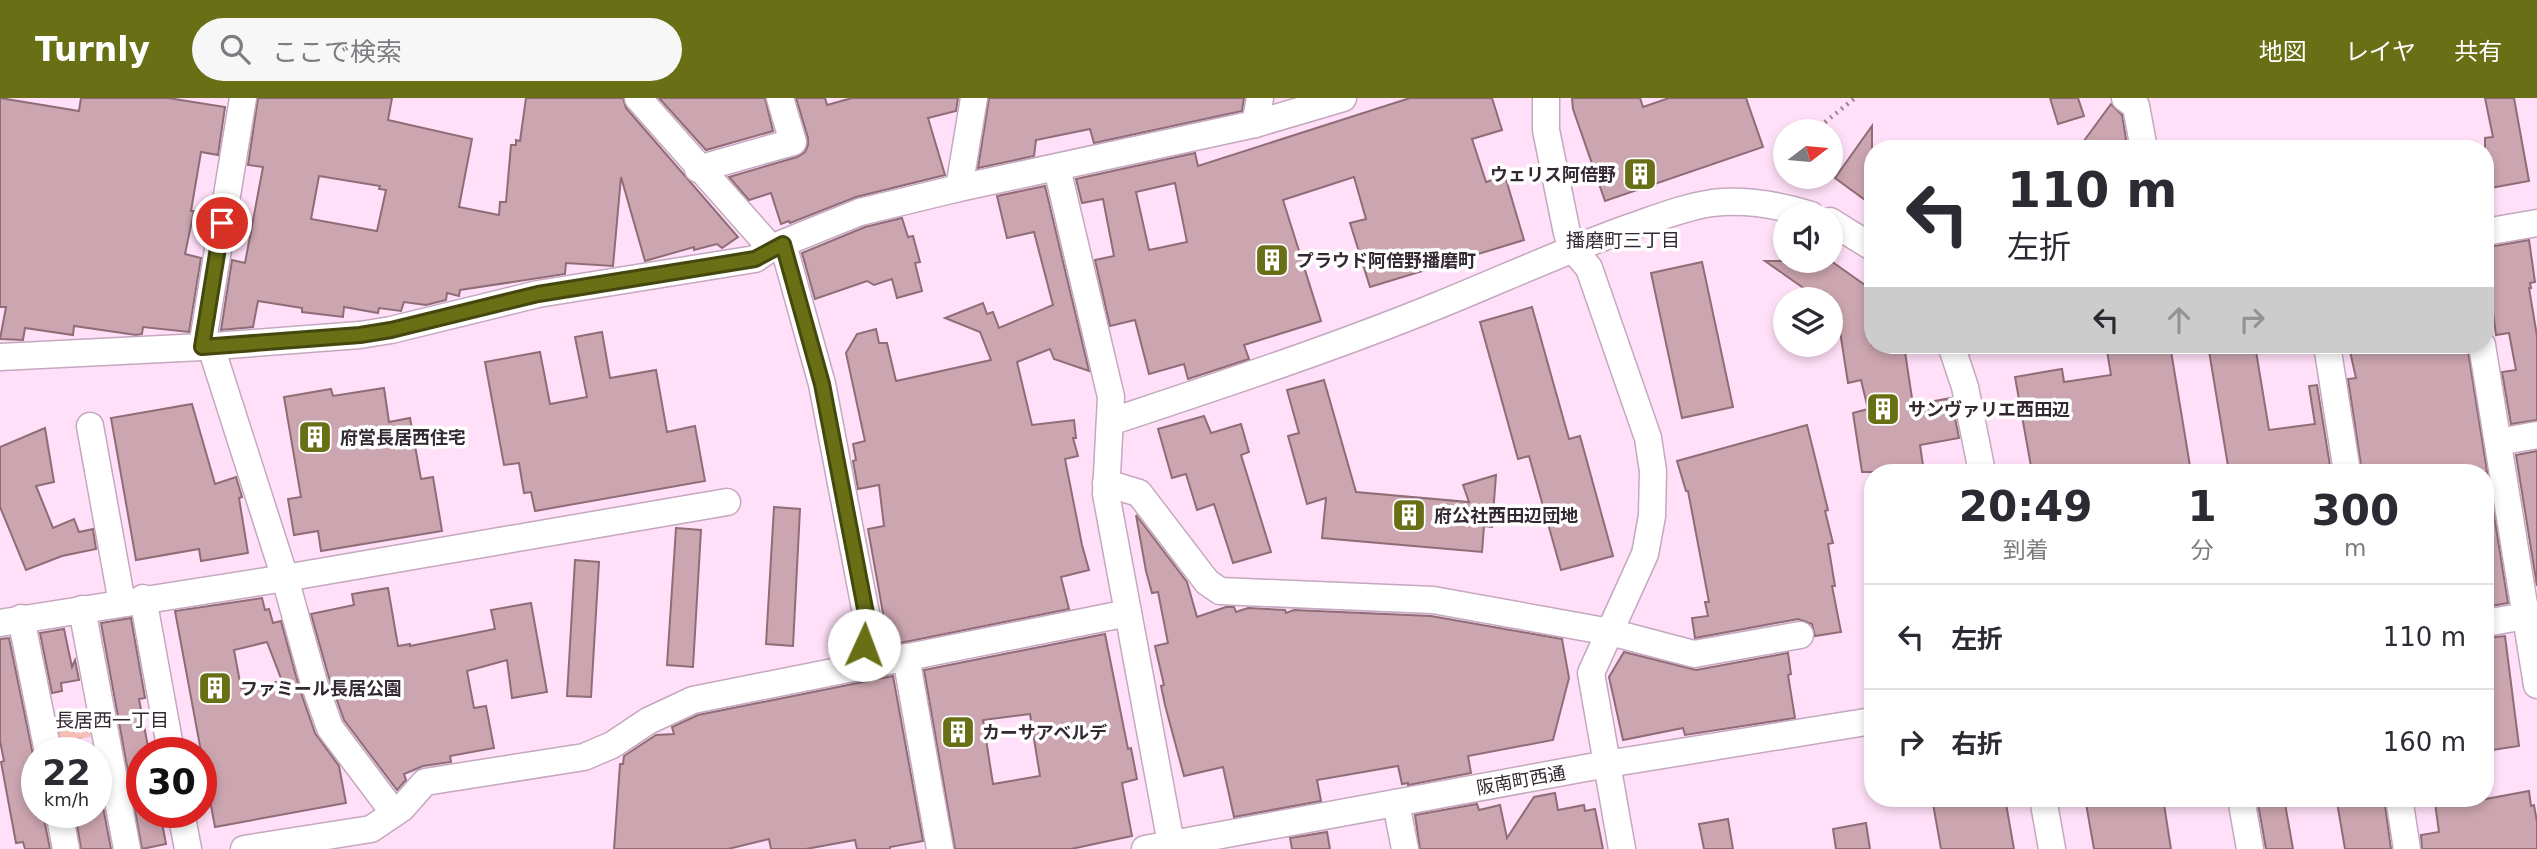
<!DOCTYPE html>
<html lang="ja">
<head>
<meta charset="utf-8">
<style>
  :root { --surface:#fff; --page:#f7f7f7; --text:#2b2b33; --muted:#7c7c81; --line:#e1e1e2; --accent:#686f15 }
  body { margin:0; font-family:"DejaVu Sans","Noto Sans JP",sans-serif; background:var(--page); color:var(--text); height:100vh; display:flex; flex-direction:column; font-size:26px; white-space:nowrap }
  * { box-sizing:border-box; margin:0 }
  p { font-size:23px; color:var(--muted) }
  .icon { flex:none; width:38px; height:38px; fill:none; stroke:currentColor; stroke-width:2; stroke-linecap:round; stroke-linejoin:round }
  .map { position:relative; flex:1; overflow:hidden }
  .panel { position:absolute; left:1864px; top:366px; width:630px; height:343px; display:flex; flex-direction:column; background:var(--surface); border-radius:28px; box-shadow:0 4px 10px #0003 }
  .panel>* { flex:none }
  .guide { position:absolute; left:1864px; top:42px; width:630px; height:214px; border-radius:28px; box-shadow:0 4px 10px #0003; background:#fff; color:var(--text); overflow:hidden }
  .needle { width:46px; rotate:74deg }
  .controls { position:absolute; left:1773px; top:21px; display:grid; gap:14px }
  .controls a { display:grid; place-items:center; width:70px; height:70px; border-radius:50%; background:var(--surface); box-shadow:0 4px 10px #0003; font-size:35px }
  .speed { position:absolute; left:21px; top:639px; display:flex; gap:14px; font-size:35px; font-weight:700; text-align:center }
  .speed>* { display:grid; place-content:center; width:91px; height:91px; border-radius:50%; background:var(--surface); box-shadow:0 4px 10px #0003; line-height:1 }
  .speed small { font-size:18px; font-weight:400 }
  .speed .limit { border:10px solid #d22; background:#fff; color:#111 }
  .pin { position:absolute; display:grid; place-items:center; width:60px; height:60px; color:#fff; margin:-30px; border:4px solid #fff; border-radius:50%; box-shadow:0 2px 7px #0007 }
  .me { position:absolute; width:77px; margin:-38px; rotate:2deg; stroke-linejoin:round; filter:drop-shadow(0 0 5px #0008) }
  .turn { display:flex; align-items:center; gap:24px; height:147px; padding:0 28px; font-size:32px }
  .turn .icon { width:91px; height:91px; stroke-width:2.5 }
  .turn b { display:block; font-size:49px; line-height:60px }
  .lanes { display:flex; align-items:center; height:66px; padding:0 28px; background:#0003; justify-content:center; gap:35px; direction:ltr }
  .lanes .off { opacity:.35 }
  .eta { display:flex; justify-content:space-evenly; align-items:center; height:119px; text-align:center }
  .eta b { font-size:42px; font-weight:700; line-height:49px }
  ul { padding:0; list-style:none }
  li { display:flex; align-items:center; gap:21px; height:105px; padding:0 28px; border-top:2px solid var(--line) }
  li div { flex:1 }
  li b { display:block; font-size:26px }
  li em { font-style:normal }
  header { display:flex; align-items:center; gap:42px; box-sizing:border-box; height:98px; padding:0 35px; background:var(--accent); color:#fff }
  header strong { font-size:33px }
  nav { display:flex; gap:38px; margin-inline-start:auto; font-size:24px }
  .search { width:490px; height:63px; background:var(--page); display:flex; align-items:center; gap:18px; box-sizing:border-box; padding:0 24px; border-radius:38px; color:var(--muted); font-size:26px }
  .map>svg:first-child { display:block }
  .grass { fill:url(#grass-dots) }
  .building { fill:#cba5af; stroke:#8f6c76; stroke-width:2; fill-rule:evenodd }
  .lines { fill:none; stroke-linecap:round; stroke-linejoin:round }
  .minor-casing { stroke:#c4a8bf; stroke-width:29 }
  .path { stroke:#9b8696; stroke-width:4.5; stroke-dasharray:2 5; stroke-linecap:butt }
  .minor { stroke:#fff; stroke-width:26 }
  .route-casing { stroke:#44480e; stroke-width:18 }
  .route { stroke:#686f15; stroke-width:12 }
  .labels { text-anchor:middle; dominant-baseline:central; stroke-width:7; stroke-linejoin:round; paint-order:stroke }
  .poi-label { font-size:18px; font-weight:bold; fill:#342932; stroke:#fff; text-anchor:start }
  .street-label { font-size:18px; fill:#342932; stroke:#fff }
  .neighbourhood-label { font-size:19px; fill:#342932; stroke:#fff }
</style>
</head>
<body>
<header>
<strong>Turnly</strong>
<div class="search"><svg class="icon" aria-label="search" viewBox="0 0 24 24"><circle cx="10" cy="10" r="6"/><path d="M15 15l6 6"/></svg>ここで検索</div>
<nav><a>地図</a><a>レイヤ</a><a>共有</a></nav>
</header>
<div class="map">
<svg width="2537" height="751" viewBox="0 0 2537 751">
  <defs>
    <pattern id="grass-dots" width="8" height="8" patternUnits="userSpaceOnUse" patternTransform="scale(1.75)"><rect width="8" height="8" fill="#f8c0b7"/><path d="M2 2h.1M6 6h.1" fill="none" stroke="#d5a59e" stroke-width="1.8" stroke-linecap="round"/></pattern>
  </defs>
  <rect width="100%" height="100%" fill="#ffe0f8"/>
  <polygon class="grass" points="93,623 95,638 56,645 53,629"/>
  <g class="building">
    <polygon points="0,0 79,13 81,0 168,0 225,9 218,57 201,54 191,113 194,113 185,156 201,160 189,234 143,229 142,236 136,237 74,228 73,237 25,230 23,242 0,241 6,209 0,209"/>
    <path d="M258,0H392L388,22L472,41L459,109L499,117L500,104H506L511,47H516V42L520,43L526,0H623L626,10L738,139L722,150L717,146L694,152V149L645,163L621,79L613,168L566,165L565,176L460,192L459,198L447,195L446,202L426,207L404,204L401,213L379,210L378,215L344,209L343,219L302,214V210L258,203L253,229L221,232L232,162L245,165L263,69L248,67ZM319,78L380,88L379,91L386,92L377,133L311,121Z"/>
    <polygon points="659,0 765,0 773,33 706,52"/>
    <polygon points="796,0 825,0 827,7 852,0 958,0 956,13 928,20 945,77 856,99 790,125 789,123 781,126 771,95 749,102 729,79 797,59 805,54 808,47 808,40"/>
    <polygon points="989,0 1244,0 1242,13 1094,45 1090,31 1036,42 1034,58 978,70"/>
    <path d="M1410,0H1492L1502,32L1472,41L1486,84L1505,78L1524,142L1370,189L1350,125L1366,121L1354,79L1283,102L1321,223L1244,247L1249,261L1188,281L1184,266L1149,276L1135,222L1110,228L1095,162L1114,158L1103,101L1082,105L1076,81L1195,55L1198,68ZM1175,85L1187,144L1149,152L1136,94Z"/>
    <polygon points="1572,0 1640,0 1643,9 1669,0 1746,0 1763,49 1605,103 1573,11"/>
    <polygon points="2050,0 2078,0 2084,18 2058,26"/>
    <polygon points="2485,0 2514,0 2529,83 2485,91 2485,40 2493,39"/>
    <polygon points="2111,6 2122,17 2126,41 2119,51 2078,51"/>
    <polygon points="1872,28 1872,107 1835,80"/>
    <polygon points="1045,88 1089,273 1054,261 1050,251 1017,264 1032,327 1074,322 1076,340 1073,340 1078,358 1065,361 1082,447 1089,472 1061,479 1069,511 885,548 883,515 868,431 884,428 879,387 858,391 853,363 856,362 853,346 865,343 846,255 857,236 876,231 879,245 887,245 896,283 991,262 980,234 945,220 983,205 987,216 993,214 999,230 1053,207 1034,134 1007,140 997,98"/>
    <polygon points="902,120 908,139 913,138 920,164 915,165 922,193 897,200 892,181 874,187 867,183 815,201 802,155 865,129"/>
    <polygon points="2529,142 2535,184 2530,185 2531,190 2529,190 2537,238 2537,322 2511,326 2502,274 2516,272 2509,235 2496,237 2488,176 2493,175 2489,149"/>
    <polygon points="1765,163 1831,163 1872,192 1872,247 1904,247 1913,307 1951,300 1959,340 1920,347 1924,374 1862,374 1853,315 1868,311 1861,282 1848,285 1837,214 1830,209 1830,201 1819,201"/>
    <polygon points="1702,164 1733,309 1682,320 1651,175"/>
    <polygon points="1532,209 1569,341 1580,338 1613,458 1561,472 1529,358 1518,361 1480,224"/>
    <polygon points="602,234 610,280 656,272 667,334 695,328 705,383 535,413 531,394 524,395 519,365 504,367 485,264 540,254 550,306 587,299 575,239"/>
    <polygon points="2106,247 2170,247 2191,374 2032,374 2015,279 2062,271 2064,284 2111,277"/>
    <polygon points="2208,247 2255,247 2269,332 2315,326 2309,288 2317,287 2331,374 2229,374"/>
    <polygon points="2362,247 2467,247 2508,505 2485,509 2485,374 2362,374 2348,281 2356,280 2349,249"/>
    <polygon points="1324,282 1356,394 1469,404 1463,387 1496,377 1492,429 1484,428 1482,454 1322,440 1326,400 1307,406 1288,338 1299,335 1287,292"/>
    <polygon points="384,290 389,324 410,320 421,381 433,379 442,433 321,453 318,433 294,437 288,401 301,399 284,299 331,291 333,298"/>
    <polygon points="192,306 215,386 236,379 242,399 239,400 248,455 201,463 199,451 136,462 111,320"/>
    <polygon points="1204,318 1211,335 1241,326 1249,354 1241,357 1271,454 1233,465 1214,406 1197,412 1186,376 1172,380 1158,331"/>
    <polygon points="1807,327 1828,412 1825,413 1833,445 1828,446 1835,488 1832,488 1841,534 1815,538 1812,526 1798,521 1695,540 1692,520 1708,518 1705,504 1709,504 1688,393 1686,393 1677,363"/>
    <polygon points="45,330 54,384 36,388 53,430 74,421 79,434 93,431 96,451 62,458 26,472 0,409 0,349"/>
    <polygon points="2537,353 2537,488 2516,357"/>
    <polygon points="774,409 800,411 793,548 766,546"/>
    <polygon points="1136,417 1187,484 1197,519 1226,509 1234,509 1236,514 1248,510 1285,512 1286,515 1294,512 1431,518 1562,541 1569,580 1553,642 1468,658 1471,675 1408,687 1408,685 1402,686 1398,668 1317,682 1321,703 1234,719 1223,669 1184,678 1165,607 1161,588 1164,587 1155,548 1168,545 1158,494 1152,495 1146,473"/>
    <polygon points="676,430 701,432 693,569 667,567"/>
    <polygon points="575,462 599,464 591,599 567,598"/>
    <polygon points="388,490 398,548 410,546 410,548 495,531 491,512 531,505 547,594 512,600 507,562 467,573 474,610 486,608 494,650 450,658 451,664 423,668 404,676 406,682 397,692 344,622 329,580 311,516 354,507 352,496"/>
    <path d="M262,500L265,512L269,511L273,525L281,523L299,589L315,635L339,668L346,705L215,729L175,513ZM267,544L282,583L241,590L234,552Z"/>
    <polygon points="131,520 145,600 139,601 149,654 142,654 142,714 160,714 166,746 142,751 101,525"/>
    <polygon points="64,531 72,569 75,562 79,582 61,585 62,593 52,595 40,535"/>
    <path d="M1105,536L1128,651L1131,650L1137,681L1122,685L1132,738L1071,751H955L924,572ZM1030,616L1040,678L993,686L983,622Z"/>
    <polygon points="2505,538 2519,648 2485,653 2485,540"/>
    <polygon points="9,540 33,657 37,665 37,718 43,716 50,751 25,751 23,744 16,745 1,664 4,663 0,643 0,541"/>
    <polygon points="1624,554 1696,572 1788,555 1791,576 1788,577 1795,620 1685,637 1683,630 1623,642 1609,579"/>
    <polygon points="893,578 923,743 890,749 890,751 857,751 855,742 806,751 771,751 769,741 728,751 614,751 620,666 623,666 624,658 656,637 674,636 672,629 698,617"/>
    <polygon points="96,672 111,751 81,751 75,714 96,714"/>
    <polygon points="2529,693 2531,708 2534,707 2537,724 2537,751 2422,751 2421,737 2439,734 2435,705 2463,701 2464,705"/>
    <polygon points="1555,695 1558,712 1584,707 1585,713 1595,711 1603,751 1420,751 1415,717 1477,706 1479,712 1500,707 1507,740 1534,699"/>
    <polygon points="1932,700 2005,700 2014,751 1941,751"/>
    <polygon points="2085,700 2163,700 2171,751 2094,751"/>
    <polygon points="2257,700 2284,700 2293,751 2266,751"/>
    <polygon points="2362,700 2384,700 2391,751 2345,751 2337,704"/>
    <polygon points="1728,721 1733,751 1704,751 1699,726"/>
    <polygon points="1866,725 1870,751 1836,751 1833,731"/>
    <polygon points="1327,734 1330,751 1292,751 1290,740"/>
  </g>
  <g class="lines">
    <g class="minor-casing">
      <g id="minor">
        <polyline points="638,0 771,150"/>
        <polyline points="1546,0 1546,32 1567,135 1572,150 1589,170 1648,340 1653,373 1652,418 1645,456 1591,575 1622,751"/>
        <polyline points="2125,0 2136,8 2144,51"/>
        <polyline points="1255,26 1260,0"/>
        <polyline points="1057,70 1111,299 1106,396 1172,751"/>
        <polyline points="698,71 793,44 780,0"/>
        <polyline points="959,90 974,0"/>
        <polyline points="1830,123 1872,149"/>
        <polyline points="2485,134 2537,125"/>
        <polyline points="783,146 822,286 868,526 861,568"/>
        <polyline points="1951,247 1965,289 1982,374"/>
        <polyline points="2327,247 2347,374"/>
        <polyline points="2482,247 2537,587"/>
        <polyline points="202,249 243,0"/>
        <polyline points="211,249 285,480 727,404"/>
        <polyline points="0,259 202,249 360,237 391,232 538,196 755,161 771,150 860,114 959,90 1255,26 1343,0"/>
        <path d="M1110,324C1221,287 1331,251 1439,207C1503,181 1566,152 1631,129C1657,120 1685,109 1712,105C1746,101 1779,107 1811,117"/>
        <polyline points="90,328 122,505"/>
        <polyline points="2498,344 2537,337"/>
        <polyline points="1106,385 1139,395 1207,484 1220,493 1433,502 1610,534 1694,556 1800,537"/>
        <polyline points="143,500 171,654"/>
        <polyline points="82,511 127,751"/>
        <polyline points="21,520 48,654"/>
        <polyline points="0,525 285,480 314,585 330,630 394,715"/>
        <polyline points="2485,525 2537,516"/>
        <polyline points="906,559 940,751"/>
        <polyline points="2043,700 2052,751"/>
        <polyline points="2241,700 2250,751"/>
        <polyline points="2399,700 2407,751"/>
        <polyline points="1396,705 1405,751"/>
        <polyline points="59,714 66,751"/>
        <polyline points="181,714 188,751"/>
        <polyline points="244,751 371,731 402,710 425,684 584,659 612,647 648,623 693,602 1128,515"/>
        <polyline points="1145,751 1607,666 1872,623"/>
      </g>
    </g>
    <polyline class="path" points="1814,33 1855,0"/>
    <use href="#minor" class="minor"/>
  </g>
  <g class="lines">
    <g class="route-casing">
      <polyline id="route" points="222,125 202,249 360,237 391,232 538,196 755,161 783,146 822,286 868,526 864,547"/>
    </g>
    <use href="#route" class="route"/>
  </g>
  <defs>
    <g id="building-square" transform="scale(1.75)"><rect x="-9" y="-9" width="18" height="18" rx="4" fill="#686f15" stroke="#fff"/><path d="M-4-6H4V6H1V3H-1V6H-4ZM-2.5-4.3h1.7v1.8h-1.7ZM.8-4.3h1.7v1.8H.8ZM-2.5-1h1.7V.8h-1.7ZM.8-1h1.7V.8H.8Z" fill="#fff"/></g>
  </defs>
  <g fill-rule="evenodd">
    <use href="#building-square" x="1640" y="76"/>
    <use href="#building-square" x="1272" y="162"/>
    <use href="#building-square" x="1883" y="311"/>
    <use href="#building-square" x="315" y="339"/>
    <use href="#building-square" x="1409" y="417"/>
    <use href="#building-square" x="215" y="590"/>
    <use href="#building-square" x="958" y="634"/>
  </g>
  <g class="labels">
    <g class="poi-label">
      <text x="1616" y="76" text-anchor="end">ウェリス阿倍野</text>
      <text x="1296" y="162">プラウド阿倍野播磨町</text>
      <text x="1908" y="311">サンヴァリエ西田辺</text>
      <text x="340" y="339">府営長居西住宅</text>
      <text x="1434" y="417">府公社西田辺団地</text>
      <text x="240" y="590">ファミール長居公園</text>
      <text x="982" y="634">カーサアベルデ</text>
    </g>
    <g class="street-label">
      <text transform="translate(1521 682) rotate(-10)">阪南町西通</text>
    </g>
    <g class="neighbourhood-label">
      <text x="1623" y="142">播磨町三丁目</text>
      <text x="112" y="622">長居西一丁目</text>
    </g>
  </g>
</svg>
<div class="controls">
<a><svg class="needle" viewBox="-14 -14 28 28"><path d="M0-13l5 13h-10z" fill="#e53935"/><path d="M0 13l5-13h-10z" fill="#7c7c81"/></svg></a>
<a><svg class="icon" aria-label="sound" viewBox="0 0 24 24"><path d="M4 9h4l5-4v14l-5-4H4zM17 9q2 3 0 6"/></svg></a>
<a><svg class="icon" aria-label="layers" viewBox="0 0 24 24"><path d="M12 4l9 5-9 5-9-5zM3 14l9 5 9-5"/></svg></a>
</div>
<div class="speed"><div>22<small>km/h</small></div><div class="limit">30</div></div>
<div class="pin" style="left:222px;top:125px;background:#d93025"><svg class="icon" aria-label="arrive" viewBox="0 0 24 24"><path d="M6 21V4h12l-3 4 3 4H6"/></svg></div>
<svg class="me" style="left:864px;top:547px" viewBox="-20 -20 40 40"><circle r="19" fill="#fff"/><path d="M0-13L10 11 0 6-10 11z" fill="#686f15"/></svg>
<div class="guide">
<div class="turn"><svg class="icon" aria-label="left" viewBox="0 0 24 24"><path d="M17 20v-9H6M10 6l-5 5 5 5"/></svg><div><b>110 m</b>左折</div></div>
<div class="lanes"><svg class="icon" aria-label="left" viewBox="0 0 24 24"><path d="M17 20v-9H6M10 6l-5 5 5 5"/></svg><svg class="icon off" aria-label="ahead" viewBox="0 0 24 24"><path d="M12 20V5M6 11l6-6 6 6"/></svg><svg class="icon off" aria-label="right" viewBox="0 0 24 24"><path d="M7 20v-9h11M14 6l5 5-5 5"/></svg></div>
</div>
<section class="panel">
<div class="eta">
<div><b>20:49</b><p>到着</p></div>
<div><b>1</b><p>分</p></div>
<div><b>300</b><p>m</p></div>
</div>
<ul>
<li><svg class="icon" aria-label="left" viewBox="0 0 24 24"><path d="M17 20v-9H6M10 6l-5 5 5 5"/></svg><div><b>左折</b></div><em>110 m</em></li>
<li><svg class="icon" aria-label="right" viewBox="0 0 24 24"><path d="M7 20v-9h11M14 6l5 5-5 5"/></svg><div><b>右折</b></div><em>160 m</em></li>
</ul>
</section>
</div>
</body>
</html>
